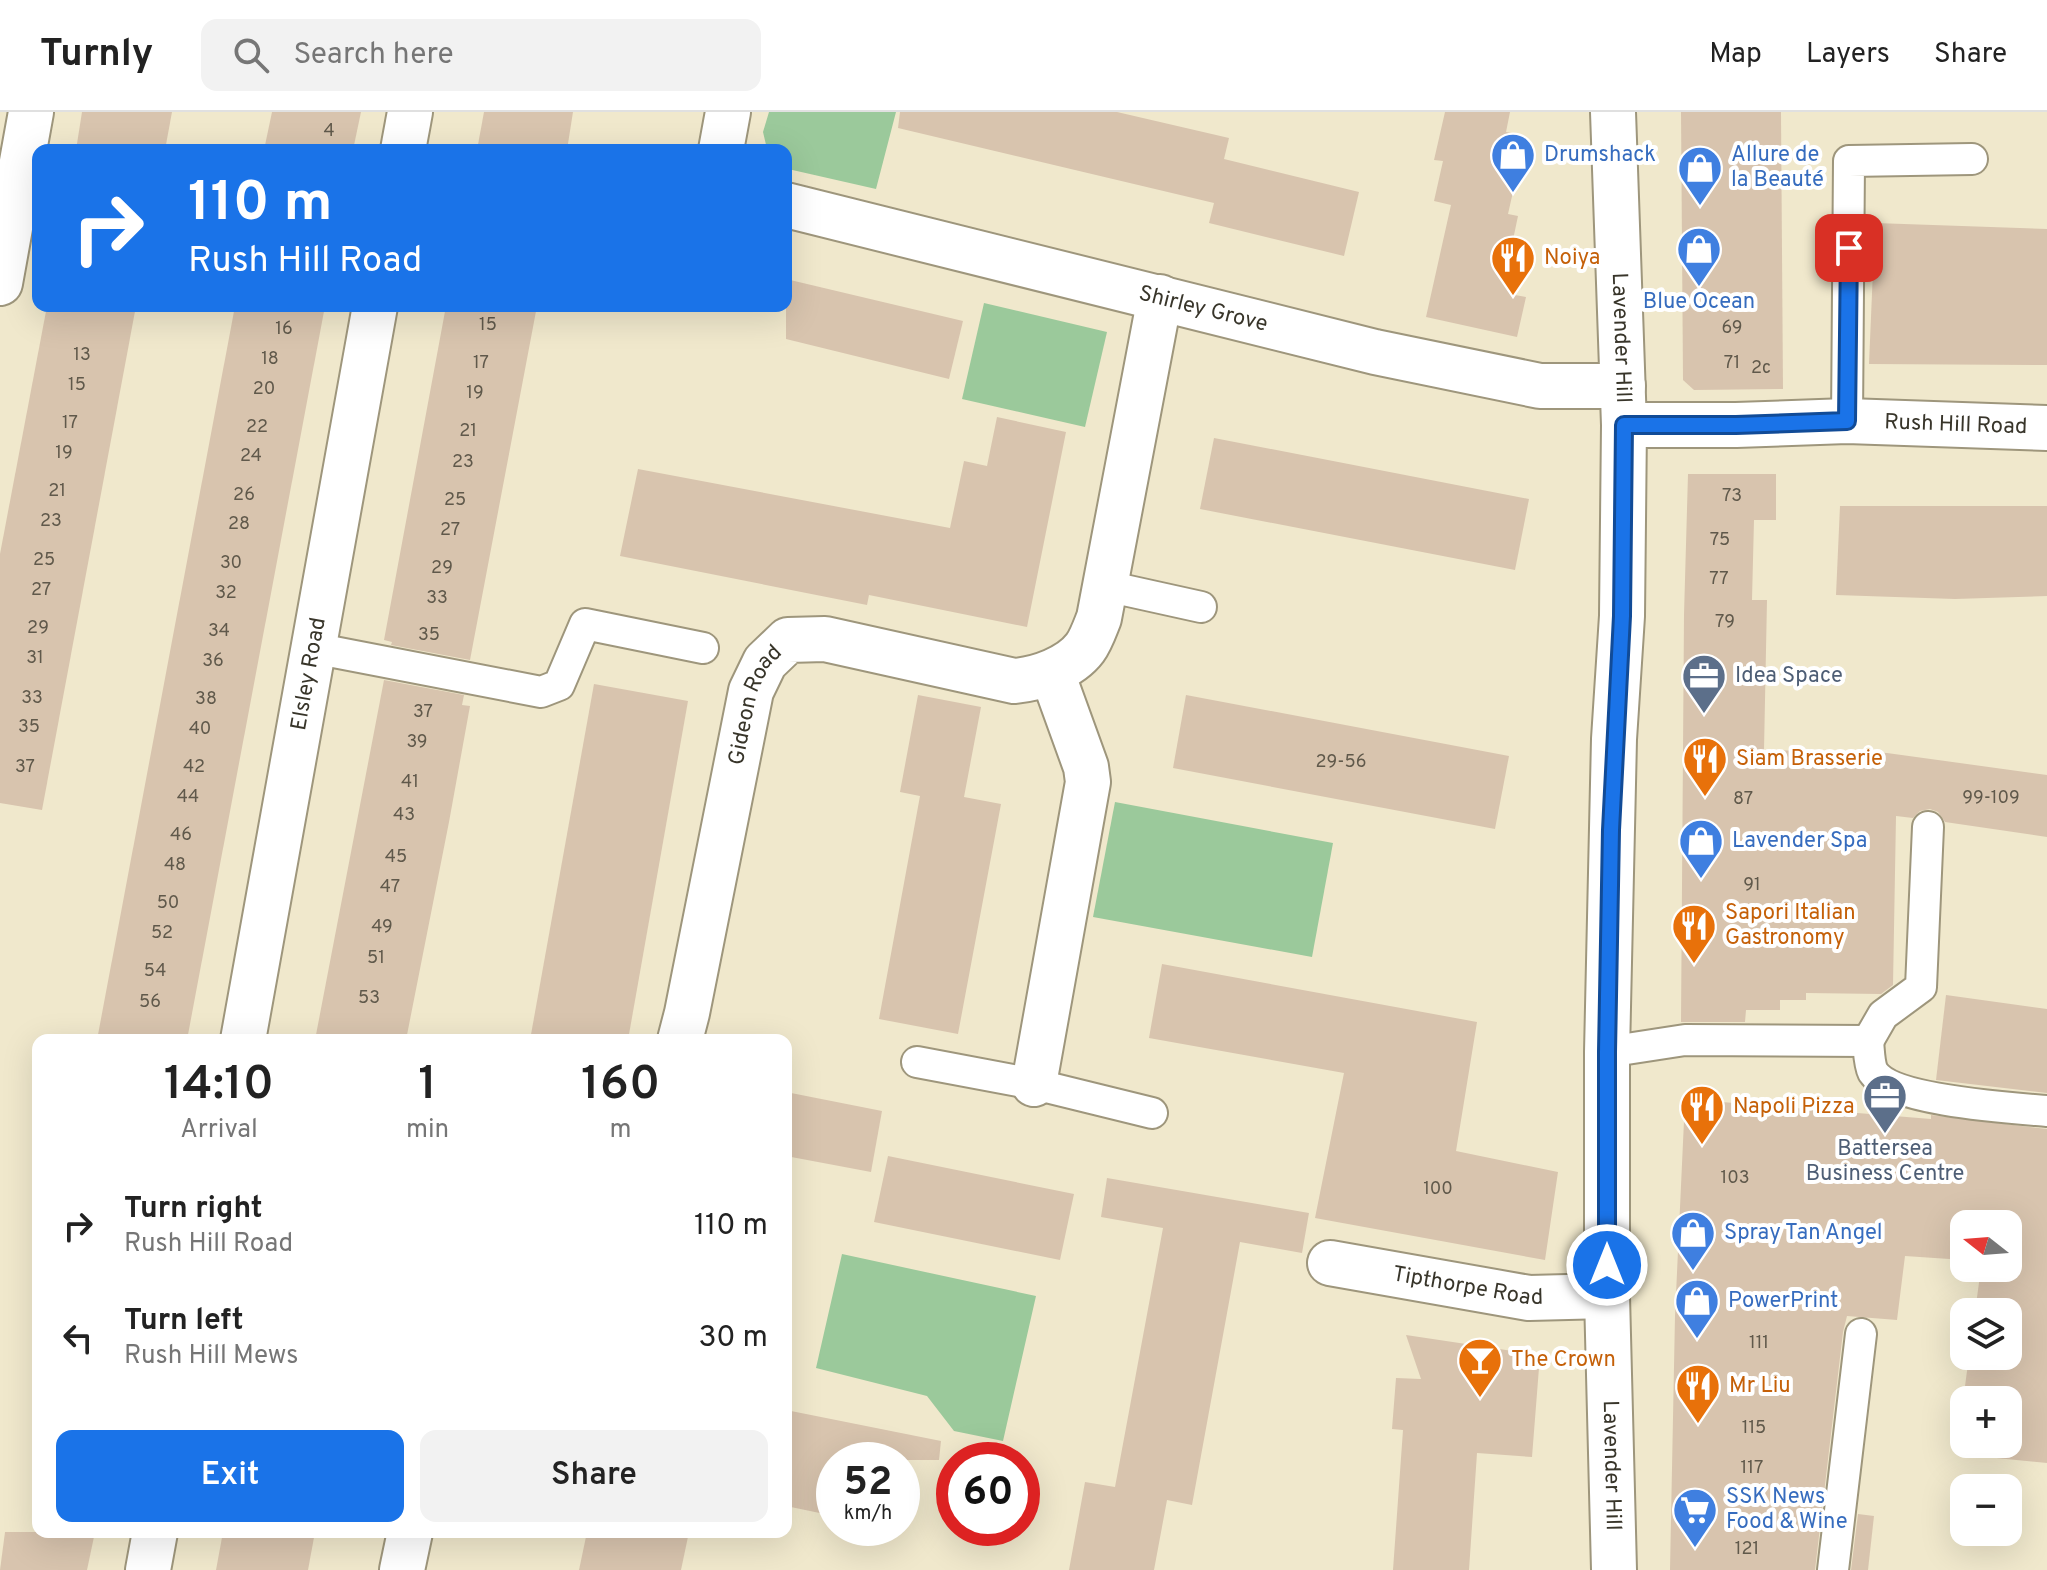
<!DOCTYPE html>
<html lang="en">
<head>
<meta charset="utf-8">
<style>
  :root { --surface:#fff; --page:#f2f2f2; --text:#222; --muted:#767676; --line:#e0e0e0; --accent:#1a73e8 }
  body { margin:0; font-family:Overpass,sans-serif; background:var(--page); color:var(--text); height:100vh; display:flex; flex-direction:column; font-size:30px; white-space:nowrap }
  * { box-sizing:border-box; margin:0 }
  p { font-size:26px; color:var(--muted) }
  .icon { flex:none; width:44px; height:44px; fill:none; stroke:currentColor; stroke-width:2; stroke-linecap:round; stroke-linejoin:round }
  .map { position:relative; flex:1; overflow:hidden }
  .details { position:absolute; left:32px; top:922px; width:760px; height:504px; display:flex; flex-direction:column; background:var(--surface); border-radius:16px; box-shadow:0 8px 32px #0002 }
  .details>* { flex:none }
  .hud { position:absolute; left:32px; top:32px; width:760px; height:168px; border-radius:16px; box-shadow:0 8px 32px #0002; background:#1a73e8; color:#fff; overflow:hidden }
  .needle { width:52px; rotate:287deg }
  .tools { position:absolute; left:1950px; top:1098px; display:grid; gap:16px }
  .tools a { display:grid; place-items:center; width:72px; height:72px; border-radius:16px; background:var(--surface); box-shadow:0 8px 32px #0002; font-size:40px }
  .speed { position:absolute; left:816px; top:1330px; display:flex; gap:16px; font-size:40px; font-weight:700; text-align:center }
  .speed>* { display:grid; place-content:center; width:104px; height:104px; border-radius:50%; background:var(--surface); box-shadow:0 8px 32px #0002; line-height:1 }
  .speed small { font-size:20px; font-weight:400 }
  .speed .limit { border:12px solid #d22; background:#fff; color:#111 }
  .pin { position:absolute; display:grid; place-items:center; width:68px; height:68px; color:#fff; margin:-34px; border-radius:16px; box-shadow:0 4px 12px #0006 }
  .me { position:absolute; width:88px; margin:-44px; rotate:0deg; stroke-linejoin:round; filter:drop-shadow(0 0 6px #0008) }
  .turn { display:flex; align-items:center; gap:28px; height:168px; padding:0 24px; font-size:36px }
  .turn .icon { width:104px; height:104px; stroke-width:2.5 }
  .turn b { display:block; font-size:56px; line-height:68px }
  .eta { display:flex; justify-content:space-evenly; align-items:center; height:136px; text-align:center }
  .eta b { font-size:48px; font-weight:600; line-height:56px }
  .cta { display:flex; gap:16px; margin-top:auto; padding:16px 24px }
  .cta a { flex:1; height:92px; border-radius:16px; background:var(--accent); color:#fff; font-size:32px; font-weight:600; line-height:92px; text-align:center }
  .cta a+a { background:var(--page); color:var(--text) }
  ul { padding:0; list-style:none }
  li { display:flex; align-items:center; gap:24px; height:112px; padding:0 24px }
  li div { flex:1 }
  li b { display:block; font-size:30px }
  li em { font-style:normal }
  header { display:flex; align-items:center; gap:48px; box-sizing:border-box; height:112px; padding:0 40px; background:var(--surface); border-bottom:2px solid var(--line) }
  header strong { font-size:38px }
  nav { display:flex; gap:44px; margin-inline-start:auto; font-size:28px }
  .search { width:560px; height:72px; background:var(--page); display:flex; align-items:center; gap:20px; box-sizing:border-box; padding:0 28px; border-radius:16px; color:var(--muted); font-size:30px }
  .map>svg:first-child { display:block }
  .green { fill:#9bc99b }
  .building { fill:#d8c4ae; fill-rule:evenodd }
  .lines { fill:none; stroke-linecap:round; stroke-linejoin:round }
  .lane-casing { stroke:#9e967c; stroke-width:34 }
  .street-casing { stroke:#9e967c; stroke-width:48 }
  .primary-casing { stroke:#9e967c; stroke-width:48 }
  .lane { stroke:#fff; stroke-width:30 }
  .street { stroke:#fff; stroke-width:44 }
  .primary { stroke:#fff; stroke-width:44 }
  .route-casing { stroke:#114b97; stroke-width:20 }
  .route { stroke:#1a73e8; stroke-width:14 }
  .labels { text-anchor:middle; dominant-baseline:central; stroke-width:8; stroke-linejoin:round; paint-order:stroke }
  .number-label { font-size:18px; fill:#60594b }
  .shop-label { font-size:22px; fill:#366cbe; stroke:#fff; text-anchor:start }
  .food-label { font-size:22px; fill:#c56008; stroke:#fff; text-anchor:start }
  .street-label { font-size:22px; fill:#38352a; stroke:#fff }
  .service-label { font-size:22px; fill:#4e5e75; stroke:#fff; text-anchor:start }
</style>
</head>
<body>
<header>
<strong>Turnly</strong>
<div class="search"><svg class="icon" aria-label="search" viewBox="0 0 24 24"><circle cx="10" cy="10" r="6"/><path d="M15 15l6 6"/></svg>Search here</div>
<nav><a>Map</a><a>Layers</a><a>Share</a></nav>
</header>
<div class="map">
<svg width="2047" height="1458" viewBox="0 0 2047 1458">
  <rect width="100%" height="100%" fill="#f0e8cc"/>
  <g class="green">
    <polygon points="769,0 896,0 876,77 788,57 786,55 786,38 767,37 763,20"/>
    <polygon points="984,191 1107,220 1085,315 962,287"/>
    <polygon points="1115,690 1333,731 1312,845 1093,805"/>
    <polygon points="842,1142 1036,1184 1003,1329 954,1319 927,1284 816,1256"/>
  </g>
  <g class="building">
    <polygon points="82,0 172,0 165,38 76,38"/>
    <polygon points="272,0 361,0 353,38 264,38"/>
    <polygon points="484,0 573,0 567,38 477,38"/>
    <polygon points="900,0 1117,0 1229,26 1224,47 1359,80 1344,144 1209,111 1214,91 898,16"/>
    <polygon points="1445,0 1510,0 1506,20 1516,22 1507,61 1517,62 1508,102 1518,104 1510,142 1523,144 1515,183 1526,185 1517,225 1426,205 1451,93 1434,89 1443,49 1434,48"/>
    <polygon points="1681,0 1781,0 1783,277 1694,278 1683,268"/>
    <polygon points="1875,111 2047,117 2047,253 1869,252"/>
    <polygon points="786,167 963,209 949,267 786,227"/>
    <polygon points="47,194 136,194 42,698 0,691 0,442"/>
    <polygon points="235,194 325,194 187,928 97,928"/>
    <polygon points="446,194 537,194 470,548 391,533 392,530 384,528"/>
    <polygon points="997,305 1066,320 1027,515 869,483 867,493 620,444 638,357 950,416 964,349 987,354"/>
    <polygon points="1214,326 1529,387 1515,458 1200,397"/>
    <polygon points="1688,362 1776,362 1776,408 1754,408 1752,488 1767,488 1764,638 1887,641 2047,663 2047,725 1945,710 1938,700 1930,697 1920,699 1913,706 1896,704 1893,873 1881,882 1806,881 1806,888 1780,888 1780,898 1746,898 1745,910 1681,910 1684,503"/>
    <polygon points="1840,394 2047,394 2047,484 1955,487 1836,483"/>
    <polygon points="384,568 464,583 462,593 470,594 449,710 406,928 315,928"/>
    <polygon points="594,572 688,589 628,928 530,928"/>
    <polygon points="918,583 981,595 964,685 1001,692 958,922 879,907 920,684 900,680"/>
    <polygon points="1186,583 1509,644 1495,717 1173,656"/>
    <polygon points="1162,852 1477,910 1456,1039 1558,1060 1545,1148 1315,1106 1344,961 1149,926"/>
    <polygon points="1946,883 2047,897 2047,981 1936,968"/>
    <polygon points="786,980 882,999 871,1060 786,1044"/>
    <path d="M1685,987L1931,1007V1003L2047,1017V1351L1956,1342L1969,1244H2008V1200H1975L1981,1156H2008V1112H1964V1148L1905,1144L1897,1208L1847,1204L1843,1220L1815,1458H1670L1675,1204ZM1964,1288H2008V1332H1964Z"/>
    <polygon points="888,1044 1074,1082 1060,1148 874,1110"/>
    <polygon points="1107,1066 1309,1101 1302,1141 1240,1130 1192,1393 1167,1388 1154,1458 1069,1458 1085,1370 1115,1375 1163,1116 1101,1105"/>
    <polygon points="1406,1223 1540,1243 1532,1345 1477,1341 1469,1458 1393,1458 1403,1318 1392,1317 1396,1266 1421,1267"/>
    <polygon points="786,1298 941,1329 939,1348 834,1348 834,1404 786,1394"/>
    <polygon points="1858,1402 1874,1404 1868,1458 1851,1458"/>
    <polygon points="5,1420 95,1420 87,1458 0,1458"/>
    <polygon points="223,1420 315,1420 308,1458 216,1458"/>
    <polygon points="587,1420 689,1420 681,1458 579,1458"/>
  </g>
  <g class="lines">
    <g class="lane-casing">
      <g id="lane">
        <polyline points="1847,309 1849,49 1972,47"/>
        <polyline points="1106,474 1201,495"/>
        <polyline points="313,536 541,580 559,573 585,512 703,536"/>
        <path d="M1868,929C1869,938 1869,952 1873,960C1892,989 2012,996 2047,999"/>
        <polyline points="1607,940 1685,928 1868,929 1883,903 1921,875 1928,715"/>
        <polyline points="917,950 1034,972 1152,1001"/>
        <polyline points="1833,1458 1861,1222"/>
      </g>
    </g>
    <g class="street-casing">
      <g id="street">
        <polyline points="403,38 410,0"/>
        <polyline points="721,38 728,0"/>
        <path id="s1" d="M786,93L1375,240L1540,274H1623"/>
        <polyline points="0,171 31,0"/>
        <path id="s2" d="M1624,313H1736L1847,309L2047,316"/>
        <path id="s3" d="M243,928L375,194"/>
        <path id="s4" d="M680,928L687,901L751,579L765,550L788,528L825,527L1014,569C1038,567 1070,556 1085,536C1091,528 1095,516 1099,506L1160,185"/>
        <polyline points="1034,972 1088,670 1086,655 1052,561"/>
        <path id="s5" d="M1330,1151L1529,1186L1607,1184"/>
        <polyline points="148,1458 155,1420"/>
        <polyline points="402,1458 410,1420"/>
      </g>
    </g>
    <g class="primary-casing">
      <g id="primary">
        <path id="s6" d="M1613,0L1624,313L1622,504L1614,627L1607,940V1184L1614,1458"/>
      </g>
    </g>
    <use href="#lane" class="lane"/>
    <use href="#street" class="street"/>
    <use href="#primary" class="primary"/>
  </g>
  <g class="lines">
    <g class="route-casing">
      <polyline id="route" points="1607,1153 1607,940 1611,718 1622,504 1624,313 1736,313 1847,309 1849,136"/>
    </g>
    <use href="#route" class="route"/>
  </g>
  <defs>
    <g id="shop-pin" transform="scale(2.3)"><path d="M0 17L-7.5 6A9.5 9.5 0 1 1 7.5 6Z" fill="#3f7fe0" stroke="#fff"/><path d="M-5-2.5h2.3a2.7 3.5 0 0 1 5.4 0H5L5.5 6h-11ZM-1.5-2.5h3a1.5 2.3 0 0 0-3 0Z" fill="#fff"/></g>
    <g id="restaurant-pin" transform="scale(2.3)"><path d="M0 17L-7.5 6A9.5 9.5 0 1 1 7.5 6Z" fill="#e8710a" stroke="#fff"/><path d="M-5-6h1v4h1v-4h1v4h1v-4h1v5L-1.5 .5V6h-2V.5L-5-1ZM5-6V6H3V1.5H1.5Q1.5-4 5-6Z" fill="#fff"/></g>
    <g id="office-pin" transform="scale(2.3)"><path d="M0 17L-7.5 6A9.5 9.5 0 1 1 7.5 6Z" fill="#5c6f8a" stroke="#fff"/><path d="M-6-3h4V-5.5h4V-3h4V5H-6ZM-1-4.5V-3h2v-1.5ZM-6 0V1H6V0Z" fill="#fff"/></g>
    <g id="bar-pin" transform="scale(2.3)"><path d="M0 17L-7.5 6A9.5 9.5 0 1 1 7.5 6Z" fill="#e8710a" stroke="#fff"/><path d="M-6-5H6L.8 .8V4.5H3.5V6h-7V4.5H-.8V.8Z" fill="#fff"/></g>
    <g id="supermarket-pin" transform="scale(2.3)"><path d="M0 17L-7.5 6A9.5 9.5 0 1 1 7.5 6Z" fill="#3f7fe0" stroke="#fff"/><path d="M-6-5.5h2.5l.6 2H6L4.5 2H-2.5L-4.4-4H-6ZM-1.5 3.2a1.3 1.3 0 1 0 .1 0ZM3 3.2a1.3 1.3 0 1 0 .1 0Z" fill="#fff"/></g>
  </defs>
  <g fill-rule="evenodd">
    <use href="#shop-pin" x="1513" y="43"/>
    <use href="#shop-pin" x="1700" y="56"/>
    <use href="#shop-pin" x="1699" y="137"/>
    <use href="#restaurant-pin" x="1513" y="146"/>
    <use href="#office-pin" x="1704" y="564"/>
    <use href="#restaurant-pin" x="1705" y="647"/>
    <use href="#shop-pin" x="1701" y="729"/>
    <use href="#restaurant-pin" x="1694" y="814"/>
    <use href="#office-pin" x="1885" y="984"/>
    <use href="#restaurant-pin" x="1702" y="995"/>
    <use href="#shop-pin" x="1693" y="1121"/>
    <use href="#shop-pin" x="1697" y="1189"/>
    <use href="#bar-pin" x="1480" y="1248"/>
    <use href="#restaurant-pin" x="1698" y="1274"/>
    <use href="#supermarket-pin" x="1695" y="1398"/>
  </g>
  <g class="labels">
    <g class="number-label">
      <text x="329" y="19">4</text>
      <text x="488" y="213">15</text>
      <text x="1732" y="216">69</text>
      <text x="284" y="217">16</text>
      <text x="82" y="243">13</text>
      <text x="270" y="247">18</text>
      <text x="481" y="251">17</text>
      <text x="1732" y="251">71</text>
      <text x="1761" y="256">2c</text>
      <text x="77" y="273">15</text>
      <text x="264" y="277">20</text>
      <text x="475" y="281">19</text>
      <text x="70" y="311">17</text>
      <text x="257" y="315">22</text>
      <text x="468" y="319">21</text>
      <text x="64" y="341">19</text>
      <text x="251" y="344">24</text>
      <text x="463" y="350">23</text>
      <text x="57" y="379">21</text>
      <text x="244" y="383">26</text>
      <text x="1732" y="384">73</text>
      <text x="455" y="388">25</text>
      <text x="51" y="409">23</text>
      <text x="239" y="412">28</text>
      <text x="450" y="418">27</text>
      <text x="1720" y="428">75</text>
      <text x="44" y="448">25</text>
      <text x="231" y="451">30</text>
      <text x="442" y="456">29</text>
      <text x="1719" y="467">77</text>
      <text x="41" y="478">27</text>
      <text x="226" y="481">32</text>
      <text x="437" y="486">33</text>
      <text x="1725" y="510">79</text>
      <text x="38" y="516">29</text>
      <text x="219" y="519">34</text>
      <text x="429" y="523">35</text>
      <text x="35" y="546">31</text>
      <text x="213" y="549">36</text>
      <text x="32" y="586">33</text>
      <text x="206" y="587">38</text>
      <text x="423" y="600">37</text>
      <text x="29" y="615">35</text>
      <text x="200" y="617">40</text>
      <text x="417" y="630">39</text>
      <text x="1341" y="650">29-56</text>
      <text x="25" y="655">37</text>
      <text x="194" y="655">42</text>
      <text x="410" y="670">41</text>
      <text x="188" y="685">44</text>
      <text x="1991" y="686">99-109</text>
      <text x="1743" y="687">87</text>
      <text x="404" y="703">43</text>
      <text x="181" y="723">46</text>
      <text x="396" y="745">45</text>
      <text x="175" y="753">48</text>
      <text x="1752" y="773">91</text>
      <text x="390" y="775">47</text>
      <text x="168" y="791">50</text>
      <text x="382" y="815">49</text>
      <text x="162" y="821">52</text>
      <text x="376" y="846">51</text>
      <text x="155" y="859">54</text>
      <text x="369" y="886">53</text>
      <text x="150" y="890">56</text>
      <text x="1735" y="1066">103</text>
      <text x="1438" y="1077">100</text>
      <text x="1759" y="1231">111</text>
      <text x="1754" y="1316">115</text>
      <text x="1752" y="1356">117</text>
      <text x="1747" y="1437">121</text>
    </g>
    <g class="shop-label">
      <text x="1544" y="43">Drumshack</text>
      <text x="1731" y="43">Allure de<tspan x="1731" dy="25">la Beauté</tspan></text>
      <text x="1699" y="190" text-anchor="middle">Blue Ocean</text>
      <text x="1732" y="729">Lavender Spa</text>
      <text x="1724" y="1121">Spray Tan Angel</text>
      <text x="1728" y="1189">PowerPrint</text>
      <text x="1726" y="1385">SSK News<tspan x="1726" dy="25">Food &amp; Wine</tspan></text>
    </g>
    <g class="food-label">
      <text x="1544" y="146">Noiya</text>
      <text x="1736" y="647">Siam Brasserie</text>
      <text x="1725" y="801">Sapori Italian<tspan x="1725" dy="25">Gastronomy</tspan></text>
      <text x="1733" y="995">Napoli Pizza</text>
      <text x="1511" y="1248">The Crown</text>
      <text x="1729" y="1274">Mr Liu</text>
    </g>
    <g class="street-label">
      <text stroke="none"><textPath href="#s1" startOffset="430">Shirley Grove</textPath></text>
      <text stroke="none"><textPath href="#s6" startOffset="226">Lavender Hill</textPath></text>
      <text stroke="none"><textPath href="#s2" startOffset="332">Rush Hill Road</textPath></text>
      <text stroke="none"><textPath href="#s3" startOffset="372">Elsley Road</textPath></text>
      <text stroke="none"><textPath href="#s4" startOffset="344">Gideon Road</textPath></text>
      <text stroke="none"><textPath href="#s5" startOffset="140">Tipthorpe Road</textPath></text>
      <text stroke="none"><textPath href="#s6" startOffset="1354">Lavender Hill</textPath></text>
    </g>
    <g class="service-label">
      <text x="1735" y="564">Idea Space</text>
      <text x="1885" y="1037" text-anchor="middle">Battersea<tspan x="1885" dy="25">Business Centre</tspan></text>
    </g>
  </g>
</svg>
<div class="tools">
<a><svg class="needle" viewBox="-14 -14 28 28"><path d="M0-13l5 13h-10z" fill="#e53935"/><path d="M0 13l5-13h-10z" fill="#767676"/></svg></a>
<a><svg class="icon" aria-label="layers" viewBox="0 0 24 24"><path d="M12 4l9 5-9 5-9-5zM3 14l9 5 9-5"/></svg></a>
<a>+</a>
<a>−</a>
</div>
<div class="speed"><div>52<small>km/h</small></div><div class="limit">60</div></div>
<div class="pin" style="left:1849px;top:136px;background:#d93025"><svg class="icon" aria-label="arrive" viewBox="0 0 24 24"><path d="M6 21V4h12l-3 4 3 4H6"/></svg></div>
<svg class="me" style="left:1607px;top:1153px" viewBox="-20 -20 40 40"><circle r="17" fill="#1a73e8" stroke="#fff" stroke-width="3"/><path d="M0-11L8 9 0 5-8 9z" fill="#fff"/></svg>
<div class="hud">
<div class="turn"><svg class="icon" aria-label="right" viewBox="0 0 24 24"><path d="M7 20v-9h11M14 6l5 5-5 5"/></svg><div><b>110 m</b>Rush Hill Road</div></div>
</div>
<section class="details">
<div class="eta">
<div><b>14:10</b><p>Arrival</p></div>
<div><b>1</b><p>min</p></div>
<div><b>160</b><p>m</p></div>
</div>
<ul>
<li><svg class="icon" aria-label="right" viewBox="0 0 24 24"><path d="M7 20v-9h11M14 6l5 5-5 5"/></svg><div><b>Turn right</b><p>Rush Hill Road</p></div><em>110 m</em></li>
<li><svg class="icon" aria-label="left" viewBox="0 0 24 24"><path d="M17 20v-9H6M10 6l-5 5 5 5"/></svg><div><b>Turn left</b><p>Rush Hill Mews</p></div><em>30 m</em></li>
</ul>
<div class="cta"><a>Exit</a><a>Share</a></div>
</section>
</div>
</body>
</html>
